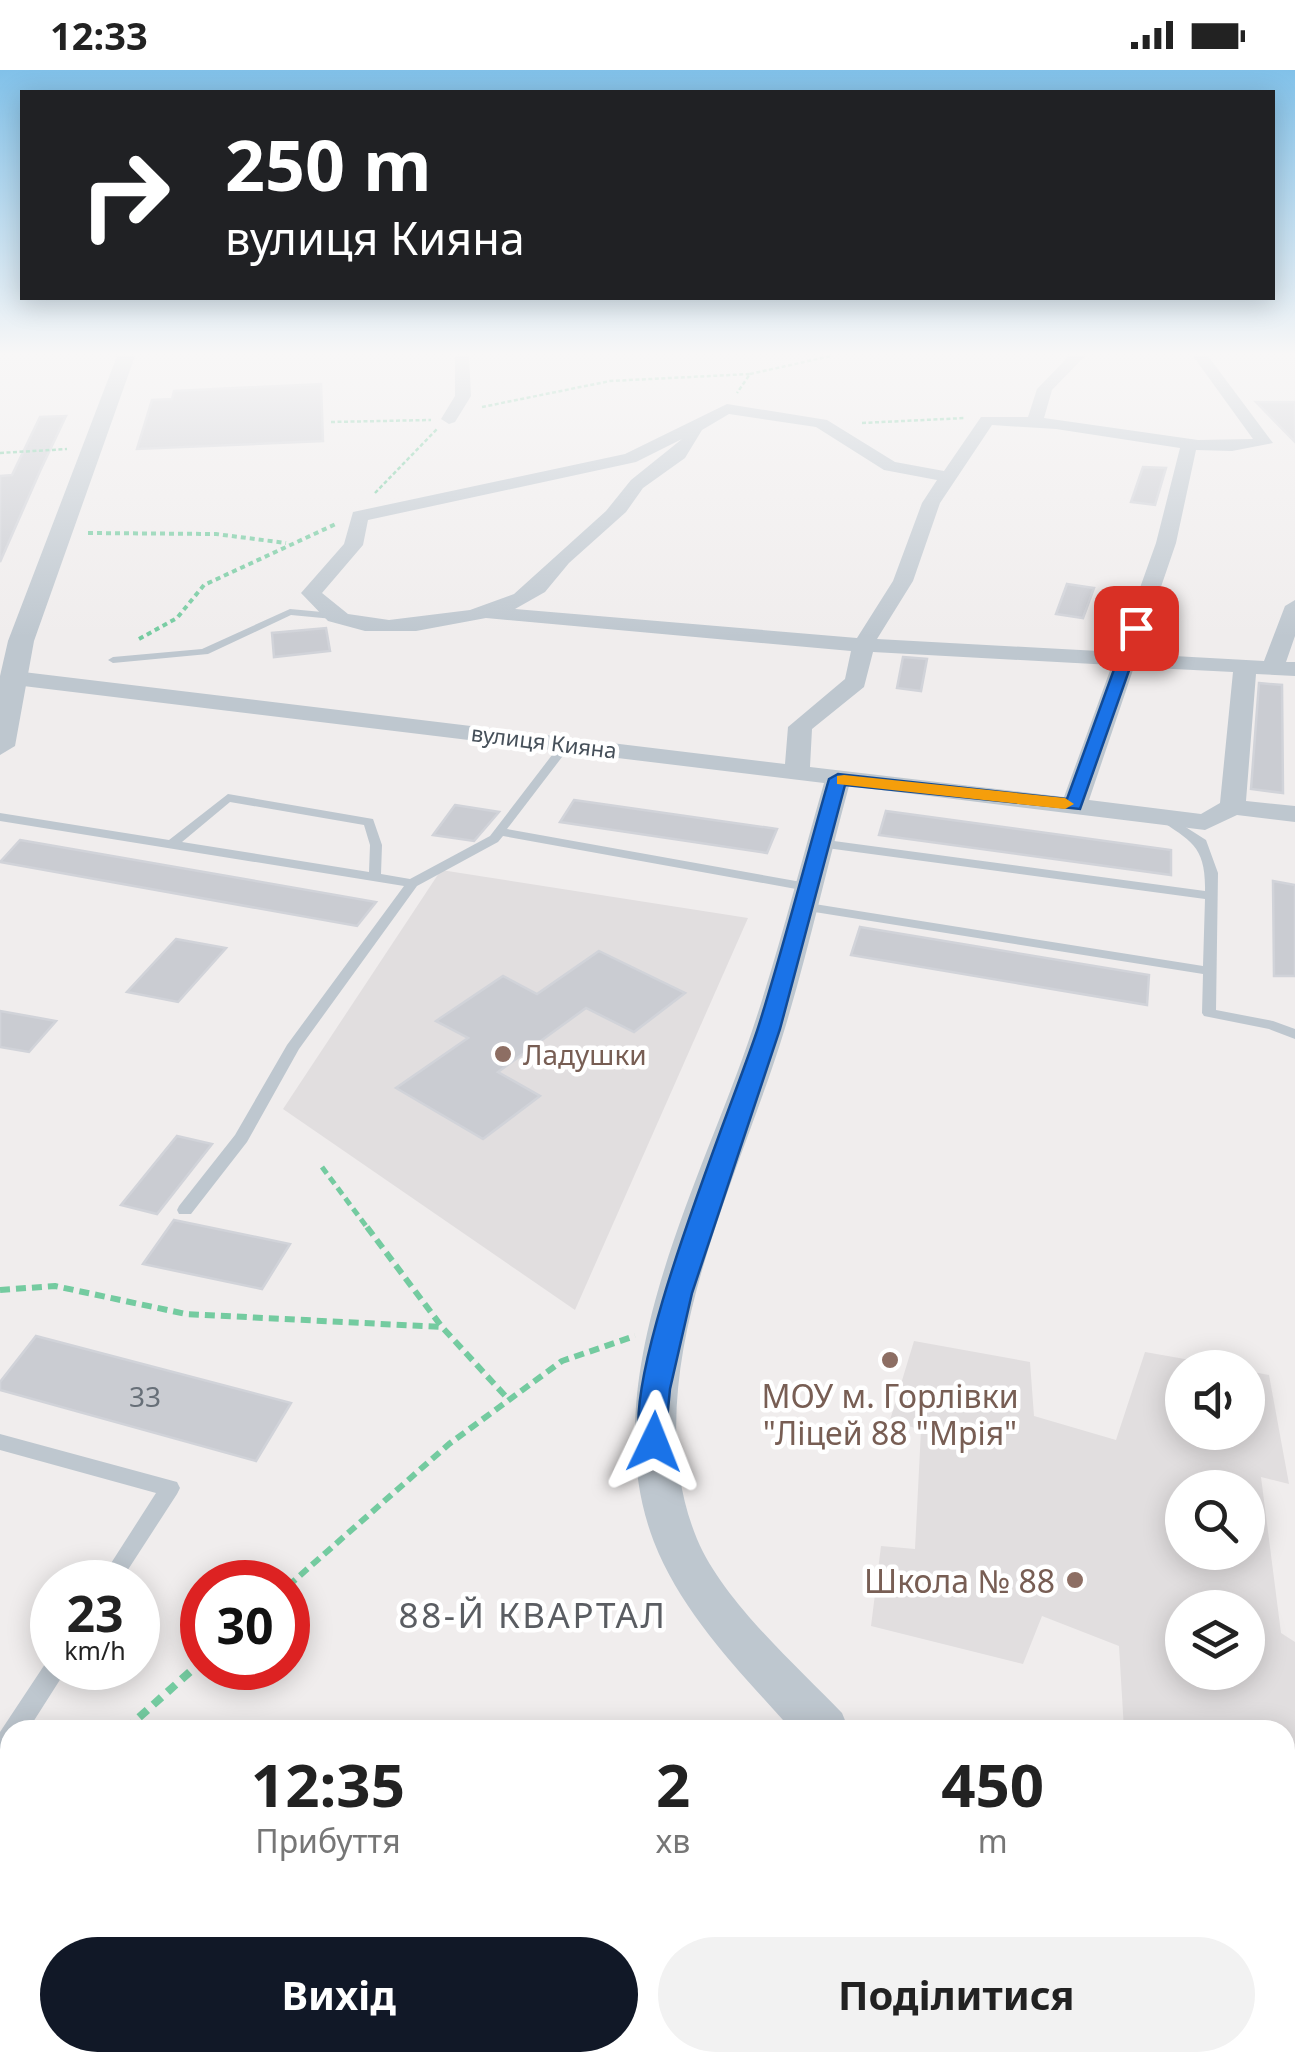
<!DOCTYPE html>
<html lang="uk">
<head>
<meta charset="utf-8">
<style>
  :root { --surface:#fff; --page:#f2f2f2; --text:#222; --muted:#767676; --accent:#111827 }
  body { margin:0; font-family:"Noto Sans",sans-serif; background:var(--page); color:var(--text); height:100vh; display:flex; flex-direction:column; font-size:38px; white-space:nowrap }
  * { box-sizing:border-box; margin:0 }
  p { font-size:32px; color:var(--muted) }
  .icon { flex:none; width:55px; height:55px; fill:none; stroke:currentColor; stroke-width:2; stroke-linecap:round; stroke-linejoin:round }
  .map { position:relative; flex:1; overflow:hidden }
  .sheet { position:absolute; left:0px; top:1650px; width:1295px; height:352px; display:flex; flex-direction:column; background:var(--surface); border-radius:30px 30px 0 0; box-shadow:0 5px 25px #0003 }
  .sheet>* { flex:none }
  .guide { position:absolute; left:20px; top:20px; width:1255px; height:210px; border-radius:0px; box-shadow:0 5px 25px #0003; background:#202124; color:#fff; overflow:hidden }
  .buttons { position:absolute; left:1165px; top:1280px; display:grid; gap:20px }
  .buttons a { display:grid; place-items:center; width:100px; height:100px; border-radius:50%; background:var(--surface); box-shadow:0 5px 25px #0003; font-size:50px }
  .speed { position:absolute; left:30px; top:1490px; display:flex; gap:20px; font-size:50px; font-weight:700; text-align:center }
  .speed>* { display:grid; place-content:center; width:130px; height:130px; border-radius:50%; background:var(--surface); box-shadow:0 5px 25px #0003; line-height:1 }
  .speed small { font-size:25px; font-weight:400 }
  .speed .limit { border:15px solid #d22; background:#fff; color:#111 }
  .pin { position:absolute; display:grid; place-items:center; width:85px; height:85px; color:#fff; margin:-42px; border-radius:20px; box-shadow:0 5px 15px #0006 }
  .me { position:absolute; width:110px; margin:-55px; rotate:2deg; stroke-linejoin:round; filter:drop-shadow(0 0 8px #0008) }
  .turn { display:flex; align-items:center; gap:35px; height:210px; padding:0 40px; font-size:45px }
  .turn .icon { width:130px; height:130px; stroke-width:2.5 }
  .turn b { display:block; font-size:70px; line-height:85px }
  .eta { display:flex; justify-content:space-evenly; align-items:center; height:170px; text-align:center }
  .eta b { font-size:60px; font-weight:700; line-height:70px }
  .cta { display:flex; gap:20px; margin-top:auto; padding:20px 40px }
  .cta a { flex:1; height:115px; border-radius:60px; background:var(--accent); color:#fff; font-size:40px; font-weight:700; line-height:115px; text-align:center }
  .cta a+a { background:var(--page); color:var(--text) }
  .status { display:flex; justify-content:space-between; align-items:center; height:70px; padding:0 50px; background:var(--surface); direction:ltr }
  .status svg { height:28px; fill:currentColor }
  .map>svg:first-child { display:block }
  .education { fill:#e1dedf; fill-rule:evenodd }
  .building { fill:#caccd2; stroke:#d1d3d9; stroke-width:2.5 }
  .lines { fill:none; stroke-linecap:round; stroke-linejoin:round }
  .path-far4 { stroke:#74cba0; stroke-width:2.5; stroke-dasharray:4 2.5; stroke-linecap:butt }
  .path-far3 { stroke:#74cba0; stroke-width:4; stroke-dasharray:5 4; stroke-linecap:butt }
  .path-far2 { stroke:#74cba0; stroke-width:5; stroke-dasharray:8 5; stroke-linecap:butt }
  .path-far1 { stroke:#74cba0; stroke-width:6; stroke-dasharray:10 6; stroke-linecap:butt }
  .path { stroke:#74cba0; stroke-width:8; stroke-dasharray:11 8; stroke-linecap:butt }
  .service { fill:#bec7cf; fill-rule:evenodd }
  .minor { fill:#bec7cf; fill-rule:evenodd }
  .tertiary { fill:#bec7cf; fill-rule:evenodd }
  .route { fill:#1a73e8; stroke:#114b97; stroke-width:2.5 }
  .slow { fill:#f59e0b }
  .education-dot { fill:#8d6e63; stroke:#fff; stroke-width:4 }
  .labels { text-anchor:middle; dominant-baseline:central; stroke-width:9; stroke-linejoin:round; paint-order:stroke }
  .far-street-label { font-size:22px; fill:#46505a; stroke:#fff }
  .education-label { font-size:28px; fill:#785e54; stroke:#fff; text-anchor:start }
  .near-number-label { font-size:28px; fill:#676f78 }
  .near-education-label { font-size:32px; fill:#785e54; stroke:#fff }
  .near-neighbourhood-label { font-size:35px; letter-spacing:2.5px; fill:#5a5d62; stroke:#fff }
</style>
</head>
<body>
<div class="status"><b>12:33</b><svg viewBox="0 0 49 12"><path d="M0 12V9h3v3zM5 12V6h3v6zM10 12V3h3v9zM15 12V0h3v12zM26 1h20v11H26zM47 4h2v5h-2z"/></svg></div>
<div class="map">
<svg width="1295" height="2002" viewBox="0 0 1295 2002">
  <rect width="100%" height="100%" fill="#f0eded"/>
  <g class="education">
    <polygon points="441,800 748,848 575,1240 283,1039"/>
    <path d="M914,1271L1030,1292L1034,1346L1116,1370L1145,1282L1230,1297L1182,1298V1362H1248V1301L1269,1305L1289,1414L1261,1407L1281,1563L1295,1572V1697L1285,1708V1660H1124L1119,1576L1042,1546L1023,1594L871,1556L881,1476L915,1479L921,1360L890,1350ZM1182,1418H1248V1482H1182ZM1182,1538H1248V1602H1182Z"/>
  </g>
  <g class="building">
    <polygon points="321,314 323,371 137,379 152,330 172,329 174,321"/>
    <polygon points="1256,332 1295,332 1295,372"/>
    <polygon points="66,346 40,401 0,492 0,406 12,405 40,347"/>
    <polygon points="1143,397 1166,398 1155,435 1131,432"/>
    <polygon points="1067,514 1094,518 1083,548 1056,544"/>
    <polygon points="326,558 330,581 274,587 272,563"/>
    <polygon points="903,587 927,589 921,621 897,618"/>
    <polygon points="1259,613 1282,615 1283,723 1251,719"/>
    <polygon points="574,730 777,759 767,783 560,752"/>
    <polygon points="455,735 499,742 474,771 433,765"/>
    <polygon points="886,741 1171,780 1171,805 879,765"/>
    <polygon points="20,770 376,832 357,856 0,792"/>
    <polygon points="1273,811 1295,815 1295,906 1274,906"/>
    <polygon points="860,857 1149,905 1147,935 851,885"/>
    <polygon points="176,869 226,878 178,932 127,922"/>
    <polygon points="599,881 685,923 634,962 586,938 498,1002 540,1026 483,1069 396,1018 468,968 436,951 503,906 537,924"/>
    <polygon points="0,941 56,951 29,982 0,977"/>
    <polygon points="177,1066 212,1074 157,1144 121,1135"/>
    <polygon points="174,1150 290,1174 262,1219 143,1194"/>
    <polygon points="36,1266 291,1333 256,1391 0,1320 0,1312"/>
  </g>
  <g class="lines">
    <g class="path-far4">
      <polyline points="750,304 831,286"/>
      <polyline points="482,337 610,311 750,304 737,323"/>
      <polyline points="331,352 431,350"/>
      <polyline points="862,353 965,348"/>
      <polyline points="0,383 67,379"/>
      <polyline points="375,423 437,359"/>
    </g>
    <g class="path-far3">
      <polyline points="88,463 216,464 286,473"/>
      <polyline points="139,569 177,548 204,515 338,453"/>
    </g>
    <polyline class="path-far2" points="322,1097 369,1160"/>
    <g class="path-far1">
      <polyline points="367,1157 442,1257 509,1330"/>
      <polyline points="0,1220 55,1216 186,1244 442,1257"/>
      <polyline points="288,1516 449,1374 562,1291 635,1266"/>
    </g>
    <g class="path">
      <polyline points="125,1660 202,1591"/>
      <polyline points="0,1770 10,1761"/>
    </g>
    <g class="service">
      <polygon points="290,539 333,543 338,546 333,549 291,545 208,584 113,593 108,590 113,587 202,579"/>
      <path d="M566,671L572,674L507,759L807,813L813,817L807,821L503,766L498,772L417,816L299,979L247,1072L191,1144H179L177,1140L179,1136L235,1065L287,975L404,816L0,751V743L169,770L228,724L373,749L382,775L381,804L410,809L490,766L562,672ZM230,732L364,755L370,775L369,802L182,772Z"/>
      <path d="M1162,742L1206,770L1218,803L1216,940L1273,951L1295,959V969L1269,959L1204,946L1202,943L1203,904L802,840L795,836L802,832L1203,896L1205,829L819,777L813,773L819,769L1205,821C1206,776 1191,771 1158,749V743Z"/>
      <polygon points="0,1364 177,1412 180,1418 177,1424 120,1512 99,1512 156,1423 0,1380"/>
      <polygon points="52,1589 52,1598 66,1598 63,1605 28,1660 10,1660 10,1688 0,1694 0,1662 47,1591"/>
    </g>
    <g class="minor">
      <polygon points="455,286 469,286 471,326 455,352 449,354 441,349 455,326"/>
      <path d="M1069,286H1085L1052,320L1044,348L1198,370L1253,369L1193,286H1208L1273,373L1232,381L1196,380L1176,473L1138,584L1264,591L1285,536L1295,530V566L1286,592H1295V606L1256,604L1246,731L1295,736V752L1237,745L1205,760L849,716C827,797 809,878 785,958C739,1112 631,1308 697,1469C723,1531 796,1595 842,1643L849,1660H792C741,1603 682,1544 654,1472C591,1309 701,1114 752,961C779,880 800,796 824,713L15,615L4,608L15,601L785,694L788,657L845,609L851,581L486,548L416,561H365L328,551L301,523L344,474L353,442L625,384L727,334L827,350L895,392L944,401L981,347H1028L1037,319ZM729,344L816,357L884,400L937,410L922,433L893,511L857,568L515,539L545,522L569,493L626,442L643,418L685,388L702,360ZM992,355L1056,359L1180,378L1156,473L1117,582L877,569L913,511L940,433ZM682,369L631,410L606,441L514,524L470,540L389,550L348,544L322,523L363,475L368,450L636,392ZM873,582L1112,595L1064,727L810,697L812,659L864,617ZM1134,597L1233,602L1220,733L1201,744L1089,730Z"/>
      <polygon points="1184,1992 1248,1992 1252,2002 1187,2002"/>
    </g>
    <polygon class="tertiary" points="117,286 135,286 34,571 15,676 0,685 0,606 8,571"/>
  </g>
  <linearGradient id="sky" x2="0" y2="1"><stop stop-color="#81c1e9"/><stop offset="0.5" stop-color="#f8f7f7"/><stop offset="1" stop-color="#f8f7f7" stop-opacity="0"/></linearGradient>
  <rect width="1295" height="567" fill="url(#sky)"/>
  <path class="route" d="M1136,554L1144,558L1080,739L845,715L780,959L692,1223L670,1319L664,1381L654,1384L643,1381C613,1320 734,1033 758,958C784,876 805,792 829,709L838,704L1067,729L1129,558Z"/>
  <polygon class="slow" points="844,705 1065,728 1074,734 1065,739 837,714 837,706"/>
  <g class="education-dot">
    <circle cx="503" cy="984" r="10"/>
    <circle cx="890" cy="1290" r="10"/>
    <circle cx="1075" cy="1510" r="10"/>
  </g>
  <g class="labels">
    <g class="far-street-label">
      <text transform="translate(544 671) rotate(7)">вулиця Кияна</text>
    </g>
    <g class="education-label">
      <text x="523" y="984">Ладушки</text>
    </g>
    <g class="near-number-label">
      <text x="145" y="1326">33</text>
    </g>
    <g class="near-education-label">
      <text x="890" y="1325">МОУ м. Горлівки<tspan x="890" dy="37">"Ліцей 88 "Мрія"</tspan></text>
      <text x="1055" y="1510" text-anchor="end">Школа № 88</text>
    </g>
    <g class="near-neighbourhood-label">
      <text x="533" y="1544">88-Й КВАРТАЛ</text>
    </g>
  </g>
</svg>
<div class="buttons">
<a><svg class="icon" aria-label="sound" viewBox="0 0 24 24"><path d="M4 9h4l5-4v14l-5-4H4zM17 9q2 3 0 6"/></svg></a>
<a><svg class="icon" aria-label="search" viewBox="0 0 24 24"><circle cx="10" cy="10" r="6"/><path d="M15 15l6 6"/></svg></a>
<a><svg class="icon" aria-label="layers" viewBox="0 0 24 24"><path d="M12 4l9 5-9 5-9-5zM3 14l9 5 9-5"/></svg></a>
</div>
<div class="speed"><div>23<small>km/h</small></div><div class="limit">30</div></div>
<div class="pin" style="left:1136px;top:558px;background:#d93025"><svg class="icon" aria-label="arrive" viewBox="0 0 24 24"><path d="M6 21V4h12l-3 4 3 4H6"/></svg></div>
<svg class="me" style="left:654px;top:1372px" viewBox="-20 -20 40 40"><path d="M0-17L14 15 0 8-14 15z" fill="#1a73e8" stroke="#fff" stroke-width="4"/></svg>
<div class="guide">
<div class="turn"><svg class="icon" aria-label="right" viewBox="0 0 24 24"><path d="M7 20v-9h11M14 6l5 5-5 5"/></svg><div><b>250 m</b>вулиця Кияна</div></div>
</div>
<section class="sheet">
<div class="eta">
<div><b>12:35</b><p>Прибуття</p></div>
<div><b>2</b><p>хв</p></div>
<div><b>450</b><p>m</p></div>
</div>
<div class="cta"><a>Вихід</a><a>Поділитися</a></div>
</section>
</div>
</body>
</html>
